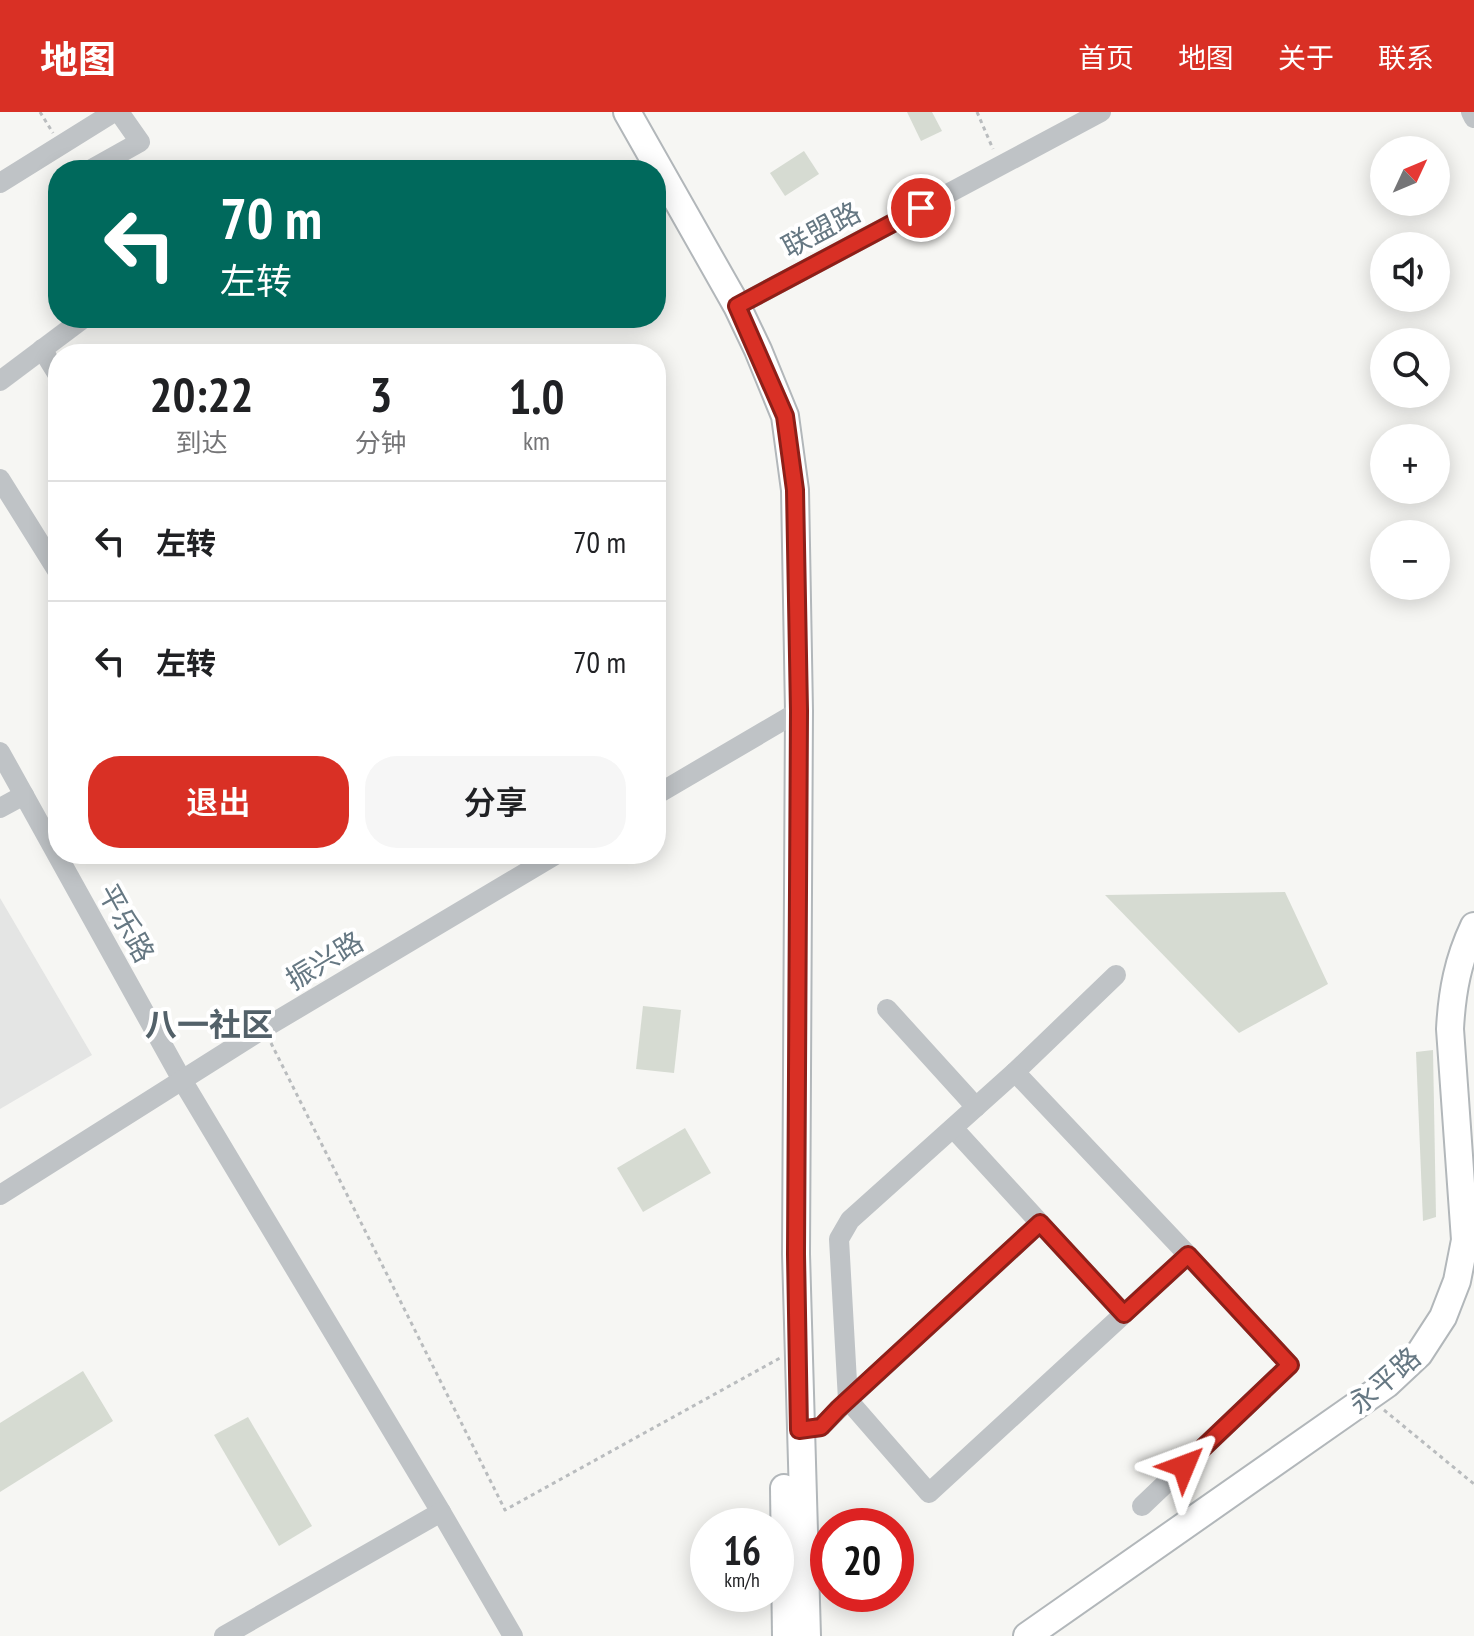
<!DOCTYPE html>
<html lang="zh">
<head>
<meta charset="utf-8">
<style>
  :root { --surface:#fff; --page:#f6f6f6; --text:#202124; --muted:#757577; --line:#e0e0e0; --accent:#d93025 }
  body { margin:0; font-family:"PT Sans Narrow","Noto Sans SC",sans-serif; background:var(--page); color:var(--text); height:100vh; display:flex; flex-direction:column; font-size:30px; white-space:nowrap }
  * { box-sizing:border-box; margin:0 }
  p { font-size:26px; color:var(--muted) }
  .icon { flex:none; width:44px; height:44px; fill:none; stroke:currentColor; stroke-width:2; stroke-linecap:round; stroke-linejoin:round }
  .map { position:relative; flex:1; overflow:hidden }
  .details { position:absolute; left:48px; top:232px; width:618px; height:520px; display:flex; flex-direction:column; background:var(--surface); border-radius:32px; box-shadow:0 4px 20px #0003 }
  .details>* { flex:none }
  .banner { position:absolute; left:48px; top:48px; width:618px; height:168px; border-radius:32px; box-shadow:0 4px 20px #0003; background:#00695c; color:#fff; overflow:hidden }
  .needle { width:52px; rotate:46deg }
  .controls { position:absolute; left:1370px; top:24px; display:grid; gap:16px }
  .controls a { display:grid; place-items:center; width:80px; height:80px; border-radius:50%; background:var(--surface); box-shadow:0 4px 20px #0003; font-size:40px }
  .speed { position:absolute; left:690px; top:1396px; display:flex; gap:16px; font-size:40px; font-weight:700; text-align:center }
  .speed>* { display:grid; place-content:center; width:104px; height:104px; border-radius:50%; background:var(--surface); box-shadow:0 4px 20px #0003; line-height:1 }
  .speed small { font-size:20px; font-weight:400 }
  .speed .limit { border:12px solid #d22; background:#fff; color:#111 }
  .pin { position:absolute; display:grid; place-items:center; width:68px; height:68px; color:#fff; margin:-34px; border:4px solid #fff; border-radius:50%; box-shadow:0 2px 8px #0007 }
  .me { position:absolute; width:88px; margin:-44px; rotate:46deg; stroke-linejoin:round; filter:drop-shadow(0 0 6px #0008) }
  .turn { display:flex; align-items:center; gap:28px; height:168px; padding:0 40px; font-size:36px }
  .turn .icon { width:104px; height:104px; stroke-width:2.5 }
  .turn b { display:block; font-size:56px; line-height:68px }
  .eta { display:flex; justify-content:space-evenly; align-items:center; height:136px; text-align:center }
  .eta b { font-size:48px; font-weight:600; line-height:56px }
  .primary-button { display:flex; gap:16px; margin-top:auto; padding:16px 40px }
  .primary-button a { flex:1; height:92px; border-radius:32px; background:var(--accent); color:#fff; font-size:32px; font-weight:600; line-height:92px; text-align:center }
  .primary-button a+a { background:var(--page); color:var(--text) }
  ul { padding:0; list-style:none }
  li { display:flex; align-items:center; gap:24px; height:120px; padding:0 40px; border-top:2px solid var(--line) }
  li div { flex:1 }
  li b { display:block; font-size:30px }
  li em { font-style:normal }
  header { display:flex; align-items:center; gap:48px; box-sizing:border-box; height:112px; padding:0 40px; background:var(--accent); color:#fff }
  header strong { font-size:38px }
  nav { display:flex; gap:44px; margin-inline-start:auto; font-size:28px }
  .map>svg:first-child { display:block }
  .built { fill:#e4e5e4 }
  .green { fill:#d6dbd2 }
  .lines { fill:none; stroke-linecap:round; stroke-linejoin:round }
  .major-casing { stroke:#b2b7ba; stroke-width:30 }
  .path { stroke:#b9bcbe; stroke-width:3; stroke-dasharray:4 4; stroke-linecap:butt }
  .minor { stroke:#bfc3c6; stroke-width:20 }
  .major { stroke:#fff; stroke-width:26 }
  .route-casing { stroke:#8d1f18; stroke-width:20 }
  .route { stroke:#d93025; stroke-width:14 }
  .labels { text-anchor:middle; dominant-baseline:central; stroke-width:8; stroke-linejoin:round; paint-order:stroke }
  .street-label { font-size:28px; fill:#667883; stroke:#fff }
  .quarter-label { font-size:32px; font-weight:bold; fill:#536169; stroke:#fff }
</style>
</head>
<body>
<header>
<strong>地图</strong>
<nav><a>首页</a><a>地图</a><a>关于</a><a>联系</a></nav>
</header>
<div class="map">
<svg width="1474" height="1524" viewBox="0 0 1474 1524">
  <rect width="100%" height="100%" fill="#f6f6f3"/>
  <polygon class="built" points="0,786 92,943 0,997"/>
  <g class="green">
    <polygon points="907,0 932,0 942,19 921,29"/>
    <polygon points="804,39 819,62 785,84 770,61"/>
    <polygon points="1285,780 1328,872 1239,921 1105,783"/>
    <polygon points="643,894 681,898 674,961 636,957"/>
    <polygon points="1433,938 1436,1105 1423,1109 1416,940"/>
    <polygon points="685,1016 711,1061 643,1100 617,1056"/>
    <polygon points="83,1259 113,1309 0,1380 0,1311"/>
    <polygon points="248,1305 312,1414 279,1434 214,1323"/>
  </g>
  <g class="lines">
    <g class="major-casing">
      <g id="major">
        <polyline points="627,0 737,194 758,238 785,304 795,378 799,599 796,1142 807,1524"/>
        <polyline points="784,1376 786,1524"/>
        <path d="M1027,1524L1387,1272L1419,1242L1443,1205L1457,1169L1465,1128L1450,917C1452,879 1458,848 1474,814"/>
      </g>
    </g>
    <g class="path">
      <polyline points="40,0 53,21"/>
      <polyline points="977,0 993,37"/>
      <polyline points="271,931 505,1398 780,1246"/>
      <polyline points="1384,1298 1474,1372"/>
    </g>
    <g class="minor">
      <polyline points="1471,0 1474,6"/>
      <polyline points="90,58 140,30 119,0"/>
      <polyline points="0,71 114,0"/>
      <polyline points="737,194 1101,0"/>
      <polyline points="42,237 58,263"/>
      <polyline points="0,269 84,206"/>
      <polyline points="0,367 58,460"/>
      <polyline points="0,640 182,968 441,1400"/>
      <polyline points="656,683 799,599"/>
      <polyline points="0,696 24,683"/>
      <polyline points="887,897 976,995"/>
      <polyline points="1015,960 1116,863"/>
      <polyline points="0,1083 263,917 557,742"/>
      <polyline points="1040,1111 1124,1202"/>
      <polyline points="848,1288 1040,1111 953,1016"/>
      <polyline points="799,1318 821,1315 848,1288 929,1381 1188,1143 1015,960 850,1108 839,1127 848,1288"/>
      <polyline points="1142,1394 1290,1253 1188,1143"/>
      <polyline points="224,1524 441,1400 513,1524"/>
    </g>
    <use href="#major" class="major"/>
  </g>
  <g class="lines">
    <g class="route-casing">
      <polyline id="route" points="921,96 737,194 785,304 795,378 799,599 796,1142 799,1318 821,1315 838,1297 1040,1111 1124,1202 1188,1143 1290,1253 1184,1354"/>
    </g>
    <use href="#route" class="route"/>
  </g>
  <g class="labels">
    <g class="street-label">
      <text transform="translate(821 117) rotate(-28)">联盟路</text>
      <text transform="translate(127 811) rotate(61)">平乐路</text>
      <text transform="translate(324 848) rotate(-31)">振兴路</text>
      <text transform="translate(1384 1268) rotate(-41)">永平路</text>
    </g>
    <g class="quarter-label">
      <text x="209" y="912">八一社区</text>
    </g>
  </g>
</svg>
<div class="controls">
<a><svg class="needle" viewBox="-14 -14 28 28"><path d="M0-13l5 13h-10z" fill="#e53935"/><path d="M0 13l5-13h-10z" fill="#757577"/></svg></a>
<a><svg class="icon" aria-label="sound" viewBox="0 0 24 24"><path d="M4 9h4l5-4v14l-5-4H4zM17 9q2 3 0 6"/></svg></a>
<a><svg class="icon" aria-label="search" viewBox="0 0 24 24"><circle cx="10" cy="10" r="6"/><path d="M15 15l6 6"/></svg></a>
<a>+</a>
<a>−</a>
</div>
<div class="speed"><div>16<small>km/h</small></div><div class="limit">20</div></div>
<div class="pin" style="left:921px;top:96px;background:#d93025"><svg class="icon" aria-label="arrive" viewBox="0 0 24 24"><path d="M6 21V4h12l-3 4 3 4H6"/></svg></div>
<svg class="me" style="left:1184px;top:1354px" viewBox="-20 -20 40 40"><path d="M0-17L14 15 0 8-14 15z" fill="#d93025" stroke="#fff" stroke-width="4"/></svg>
<div class="banner">
<div class="turn"><svg class="icon" aria-label="left" viewBox="0 0 24 24"><path d="M17 20v-9H6M10 6l-5 5 5 5"/></svg><div><b>70 m</b>左转</div></div>
</div>
<section class="details">
<div class="eta">
<div><b>20:22</b><p>到达</p></div>
<div><b>3</b><p>分钟</p></div>
<div><b>1.0</b><p>km</p></div>
</div>
<ul>
<li><svg class="icon" aria-label="left" viewBox="0 0 24 24"><path d="M17 20v-9H6M10 6l-5 5 5 5"/></svg><div><b>左转</b></div><em>70 m</em></li>
<li><svg class="icon" aria-label="left" viewBox="0 0 24 24"><path d="M17 20v-9H6M10 6l-5 5 5 5"/></svg><div><b>左转</b></div><em>70 m</em></li>
</ul>
<div class="primary-button"><a>退出</a><a>分享</a></div>
</section>
</div>
</body>
</html>
